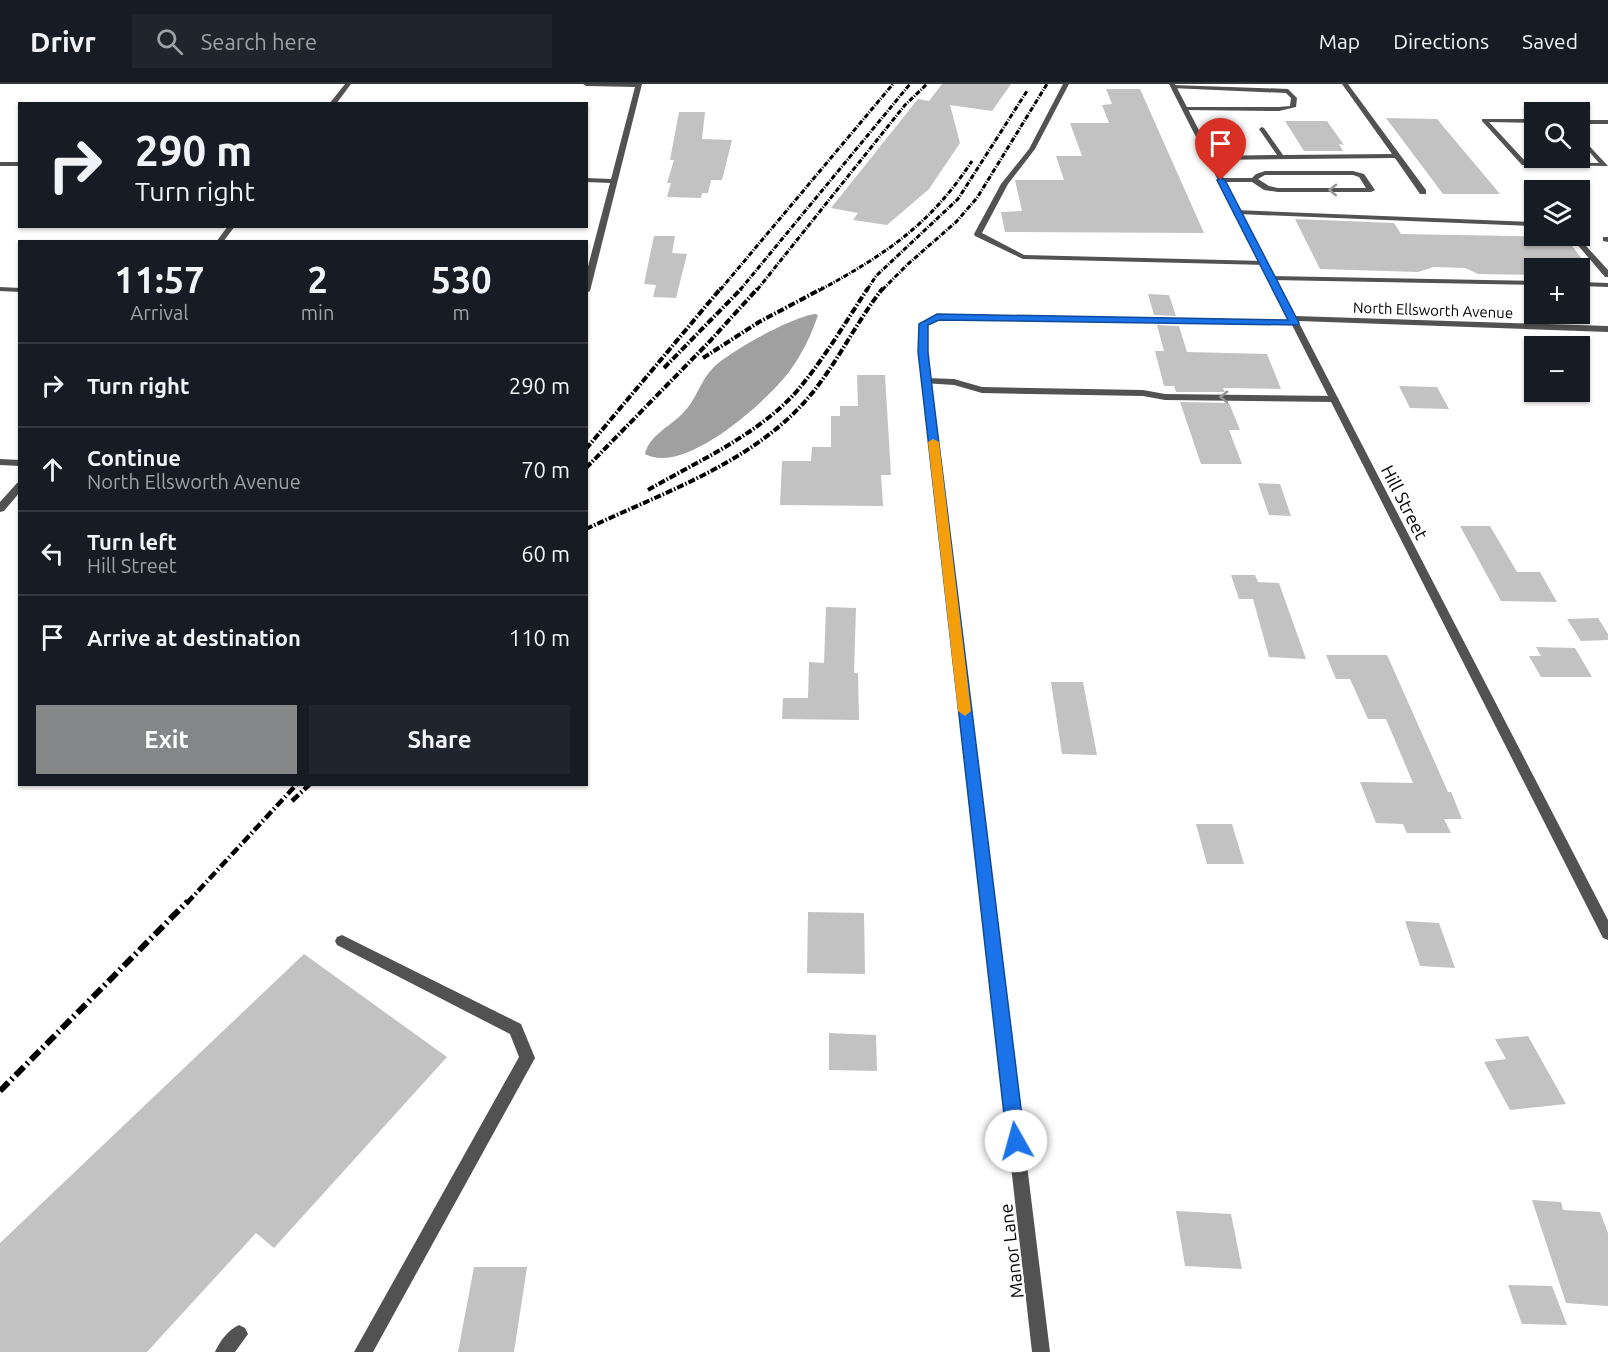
<!DOCTYPE html>
<html lang="en">
<head>
<meta charset="utf-8">
<style>
  :root { --surface:#171b24; --page:#20242c; --text:#f1f3f6; --muted:#9ea1a6; --line:#363941; --accent:#858687 }
  body { margin:0; font-family:Ubuntu,sans-serif; background:var(--page); color:var(--text); height:100vh; display:flex; flex-direction:column; font-size:22px; white-space:nowrap }
  * { box-sizing:border-box; margin:0 }
  p { font-size:20px; color:var(--muted) }
  .icon { flex:none; width:33px; height:33px; fill:none; stroke:currentColor; stroke-width:2; stroke-linecap:round; stroke-linejoin:round }
  .map { position:relative; flex:1; overflow:hidden }
  .drawer { position:absolute; left:18px; top:156px; width:570px; height:546px; display:flex; flex-direction:column; background:var(--surface); border-radius:0px; box-shadow:0 2px 4px #0004 }
  .drawer>* { flex:none }
  .banner { position:absolute; left:18px; top:18px; width:570px; height:126px; border-radius:0px; box-shadow:0 2px 4px #0004; background:#171b24; color:var(--text); overflow:hidden }
  .controls { position:absolute; left:1524px; top:18px; display:grid; gap:12px }
  .controls a { display:grid; place-items:center; width:66px; height:66px; border-radius:0px; background:var(--surface); box-shadow:0 2px 4px #0004; font-size:30px }
  .pin { position:absolute; display:grid; place-items:center; width:51px; height:51px; color:#fff; margin:-62px -26px; border-radius:50% 50% 50% 0; rotate:-45deg; box-shadow:0 0 6px #0007 }
  .pin .icon { rotate:45deg }
  .me { position:absolute; width:66px; margin:-33px; rotate:353deg; stroke-linejoin:round; filter:drop-shadow(0 0 4px #0008) }
  .turn { display:flex; align-items:center; gap:21px; height:126px; padding:0 18px; font-size:27px }
  .turn .icon { width:78px; height:78px; stroke-width:2.5 }
  .turn b { display:block; font-size:42px; line-height:51px }
  .eta { display:flex; justify-content:space-evenly; align-items:center; height:102px; text-align:center }
  .eta b { font-size:36px; font-weight:600; line-height:42px }
  .button { display:flex; gap:12px; margin-top:auto; padding:12px 18px }
  .button a { flex:1; height:69px; border-radius:0px; background:var(--accent); color:#fff; font-size:24px; font-weight:600; line-height:69px; text-align:center }
  .button a+a { background:var(--page); color:var(--text) }
  ul { padding:0; list-style:none }
  li { display:flex; align-items:center; gap:18px; height:84px; padding:0 18px; border-top:2px solid var(--line) }
  li div { flex:1 }
  li b { display:block; font-size:22px }
  li em { font-style:normal }
  header { display:flex; align-items:center; gap:36px; box-sizing:border-box; height:84px; padding:0 30px; background:var(--surface); border-bottom:2px solid var(--line) }
  header strong { font-size:28px }
  nav { display:flex; gap:33px; margin-inline-start:auto; font-size:21px }
  .search { width:420px; height:54px; background:var(--page); display:flex; align-items:center; gap:15px; box-sizing:border-box; padding:0 21px; border-radius:0px; color:var(--muted); font-size:22px }
  .map>svg:first-child { display:block }
  .water { fill:#a0a0a0 }
  .building { fill:#c2c2c2 }
  .lines { fill:none; stroke-linecap:round; stroke-linejoin:round }
  .service { fill:#525252; fill-rule:evenodd }
  .minor { fill:#525252; fill-rule:evenodd }
  .rail-far3 { stroke:#000; stroke-width:3; stroke-dasharray:5 1.5 1 1.5; stroke-linecap:butt }
  .rail-far2 { stroke:#000; stroke-width:4; stroke-dasharray:7 2 1.5 2; stroke-linecap:butt }
  .rail-far1 { stroke:#000; stroke-width:4.5; stroke-dasharray:9 3 1.5 3; stroke-linecap:butt }
  .rail { stroke:#000; stroke-width:6; stroke-dasharray:12 4 2 4; stroke-linecap:butt }
  .oneway { stroke:#979797 }
  .route { fill:#1a73e8; stroke:#114b97; stroke-width:1.5 }
  .slow { fill:#f59e0b }
  .labels { text-anchor:middle; dominant-baseline:central; stroke-width:4.5; stroke-linejoin:round; paint-order:stroke }
  .far-street-label { font-size:15px; fill:#000; stroke:#fff }
  .street-label { font-size:18px; fill:#000; stroke:#fff }
</style>
</head>
<body>
<header>
<strong>Drivr</strong>
<div class="search"><svg class="icon" aria-label="search" viewBox="0 0 24 24"><circle cx="10" cy="10" r="6"/><path d="M15 15l6 6"/></svg>Search here</div>
<nav><a>Map</a><a>Directions</a><a>Saved</a></nav>
</header>
<div class="map">
<svg width="1608" height="1268" viewBox="0 0 1608 1268">
  <rect width="100%" height="100%" fill="#fff"/>
  <path class="water" d="M815,230L818,231C811,252 802,270 789,288C766,318 684,392 645,370C649,352 669,343 682,330C696,317 700,297 713,284C730,267 792,233 815,230Z"/>
  <g class="building">
    <polygon points="942,0 1011,0 992,27 950,21 960,59 929,105 887,141 853,136 858,129 831,124 918,15 929,17"/>
    <polygon points="1106,5 1140,5 1204,149 1005,148 1001,128 1022,127 1015,96 1064,96 1056,72 1082,72 1070,39 1109,39 1102,21 1112,20"/>
    <polygon points="679,28 705,28 702,55 732,56 722,96 711,96 708,109 702,109 701,114 667,113 671,99 667,99 674,76 670,76"/>
    <polygon points="1386,34 1437,35 1500,110 1443,110"/>
    <polygon points="1285,37 1327,37 1344,61 1339,60 1343,67 1304,67"/>
    <polygon points="1295,135 1394,139 1401,150 1565,153 1589,184 1534,184 1534,191 1478,190 1465,184 1434,183 1418,188 1320,185"/>
    <polygon points="654,152 675,152 672,169 687,170 676,214 653,213 656,201 644,200"/>
    <polygon points="1148,210 1169,211 1176,232 1154,231"/>
    <polygon points="1157,241 1179,242 1187,268 1267,270 1281,305 1223,304 1225,308 1176,308 1174,302 1164,302 1155,267 1164,267"/>
    <polygon points="857,291 885,291 891,391 881,391 883,422 780,421 782,377 811,377 812,363 831,363 831,332 840,332 840,322 858,322"/>
    <polygon points="1399,302 1437,303 1449,325 1410,324"/>
    <polygon points="1180,318 1229,319 1240,346 1229,346 1242,380 1201,380"/>
    <polygon points="1258,399 1280,400 1291,432 1269,431"/>
    <polygon points="1460,442 1490,442 1517,488 1540,488 1557,518 1501,517"/>
    <polygon points="1231,491 1255,491 1258,498 1279,499 1306,575 1269,573 1253,515 1239,515"/>
    <polygon points="826,523 856,524 854,589 858,589 859,636 782,635 783,614 808,614 809,578 824,579"/>
    <polygon points="1598,534 1608,550 1608,556 1581,557 1567,535"/>
    <polygon points="1536,563 1575,564 1592,593 1541,593 1529,572 1541,572"/>
    <polygon points="1326,571 1387,571 1448,708 1451,708 1462,735 1444,735 1451,749 1407,749 1403,740 1376,739 1360,698 1413,699 1386,635 1368,635 1350,595 1336,595"/>
    <polygon points="1051,598 1083,598 1097,671 1062,670"/>
    <polygon points="1196,740 1232,740 1244,780 1207,780"/>
    <polygon points="808,828 864,829 865,890 807,889"/>
    <polygon points="1405,837 1439,839 1455,884 1420,882"/>
    <polygon points="304,870 447,973 274,1164 256,1149 147,1268 0,1268 0,1159"/>
    <polygon points="829,949 876,951 877,987 829,986"/>
    <polygon points="1528,952 1566,1020 1510,1026 1484,978 1506,975 1495,955"/>
    <polygon points="1532,1116 1561,1118 1563,1126 1600,1128 1608,1149 1608,1222 1566,1219"/>
    <polygon points="1176,1127 1231,1130 1242,1185 1185,1182"/>
    <polygon points="474,1183 527,1183 514,1268 458,1268"/>
    <polygon points="1508,1201 1552,1202 1567,1241 1522,1240"/>
  </g>
  <g class="lines">
    <g class="service">
      <polygon points="1063,0 1069,0 1035,65 1008,100 982,149 1024,171 1264,177 1268,179 1267,181 1023,175 975,152 974,150 1001,100 1029,65"/>
      <polygon points="1342,0 1348,0 1426,106 1426,110 1420,110 1395,74 1210,76 1207,74 1210,72 1277,71 1259,45 1262,43 1264,44 1283,71 1392,70"/>
      <polygon points="1173,1 1288,5 1297,14 1296,23 1279,27 1184,26 1182,25 1182,23 1279,23 1290,22 1291,14 1286,9 1171,4 1171,2"/>
      <polygon points="1482,35 1534,35 1534,39 1489,38 1526,78 1599,79 1580,57 1580,52 1608,82 1522,81 1482,37"/>
      <rect x="1580" y="36" width="28" height="4"/>
      <path d="M1265,87H1353L1364,90L1375,106L1371,108H1278L1264,106L1252,98H1221L1217,96L1221,94H1252L1256,90ZM1265,91H1353L1359,93L1366,104H1278L1269,102L1258,95Z"/>
      <polygon points="1235,126 1534,138 1534,142 1238,130 1234,128"/>
      <polygon points="1570,152 1577,152 1608,186 1608,193 1605,193"/>
      <polygon points="1603,153 1608,153 1608,158 1603,157"/>
      <polygon points="1269,192 1534,197 1534,201 1272,196 1268,194"/>
      <polygon points="1580,198 1608,199 1608,203 1580,202"/>
      <polygon points="926,294 954,295 982,303 1143,306 1165,310 1334,312 1339,315 1334,318 1165,316 1143,312 982,309 954,301 923,299 923,295"/>
      <polygon points="342,851 521,940 535,974 373,1268 354,1268 519,973 510,950 337,861 335,857 337,853"/>
      <path d="M239,1241L245,1244L248,1250L235,1268H215C219,1258 229,1245 239,1241Z"/>
    </g>
    <g class="minor">
      <polygon points="345,0 351,0 336,20 329,20"/>
      <polygon points="583,0 642,0 590,207 586,209 586,190 610,99 586,98 586,94 611,95 635,3 586,2"/>
      <polygon points="1169,0 1175,0 1295,232 1608,242 1608,248 1298,237 1608,836 1608,856 1603,854 1292,241 939,236 928,241 927,268 1050,1268 1032,1268 919,268 920,240 937,230 1289,236"/>
      <rect x="0" y="78" width="20" height="4"/>
      <polygon points="228,142 235,142 223,158 216,158"/>
      <polygon points="0,203 20,204 20,208 0,207"/>
      <polygon points="0,375 20,376 20,382 0,381"/>
      <polygon points="20,398 20,408 4,427 0,428 0,418 17,399"/>
    </g>
    <g class="rail-far3">
      <polyline points="720,206 893,0"/>
      <polyline points="740,206 910,0"/>
      <polyline points="757,206 905,21 927,0"/>
      <path d="M820,206C886,170 930,141 972,77"/>
      <polyline points="867,206 876,192 958,115 1027,7"/>
      <polyline points="882,206 908,180 956,138 977,114 1047,0"/>
    </g>
    <g class="rail-far2">
      <polyline points="703,274 759,238 823,204"/>
      <polyline points="664,284 742,204"/>
      <polyline points="586,365 721,204"/>
      <polyline points="586,384 711,256 758,204"/>
      <path d="M648,406C698,377 758,351 797,307C824,275 845,239 868,204"/>
      <path d="M586,445C658,411 743,382 799,324C833,289 853,242 883,204"/>
    </g>
    <g class="rail-far1">
      <polyline points="292,717 310,700"/>
      <polyline points="187,819 297,700"/>
    </g>
    <polyline class="rail" points="0,1007 188,817"/>
  </g>
  <defs><path id="oneway-chevron" d="M-2-3.5L2.5 0L-2 3.5" fill="none" stroke-width="1.6" stroke-linecap="round" stroke-linejoin="round" transform="scale(1.5)"/></defs>
  <g class="oneway">
    <use href="#oneway-chevron" transform="translate(1333 106) rotate(-179)"/>
    <use href="#oneway-chevron" transform="translate(1224 313) rotate(-179)"/>
  </g>
  <polygon class="route" points="1221,94 1225,96 1299,239 1298,241 939,236 928,241 928,268 933,311 1025,1057 1022,1064 1016,1066 1010,1064 1007,1057 923,311 918,268 919,240 937,230 1288,236 1217,96"/>
  <polygon class="slow" points="933,355 939,358 971,627 965,632 958,627 928,358"/>
  <g class="labels">
    <g class="far-street-label">
      <text transform="translate(1433 226) rotate(2)">North Ellsworth Avenue</text>
    </g>
    <g class="street-label">
      <text transform="translate(1405 418) rotate(63)">Hill Street</text>
      <text transform="translate(1011 1167) rotate(-97)">Manor Lane</text>
    </g>
  </g>
</svg>
<div class="controls">
<a><svg class="icon" aria-label="search" viewBox="0 0 24 24"><circle cx="10" cy="10" r="6"/><path d="M15 15l6 6"/></svg></a>
<a><svg class="icon" aria-label="layers" viewBox="0 0 24 24"><path d="M12 4l9 5-9 5-9-5zM3 14l9 5 9-5"/></svg></a>
<a>+</a>
<a>−</a>
</div>
<div class="pin" style="left:1221px;top:96px;background:#d93025"><svg class="icon" aria-label="arrive" viewBox="0 0 24 24"><path d="M6 21V4h12l-3 4 3 4H6"/></svg></div>
<svg class="me" style="left:1016px;top:1057px" viewBox="-20 -20 40 40"><circle r="19" fill="#fff"/><path d="M0-13L10 11 0 6-10 11z" fill="#1a73e8"/></svg>
<div class="banner">
<div class="turn"><svg class="icon" aria-label="right" viewBox="0 0 24 24"><path d="M7 20v-9h11M14 6l5 5-5 5"/></svg><div><b>290 m</b>Turn right</div></div>
</div>
<section class="drawer">
<div class="eta">
<div><b>11:57</b><p>Arrival</p></div>
<div><b>2</b><p>min</p></div>
<div><b>530</b><p>m</p></div>
</div>
<ul>
<li><svg class="icon" aria-label="right" viewBox="0 0 24 24"><path d="M7 20v-9h11M14 6l5 5-5 5"/></svg><div><b>Turn right</b></div><em>290 m</em></li>
<li><svg class="icon" aria-label="ahead" viewBox="0 0 24 24"><path d="M12 20V5M6 11l6-6 6 6"/></svg><div><b>Continue</b><p>North Ellsworth Avenue</p></div><em>70 m</em></li>
<li><svg class="icon" aria-label="left" viewBox="0 0 24 24"><path d="M17 20v-9H6M10 6l-5 5 5 5"/></svg><div><b>Turn left</b><p>Hill Street</p></div><em>60 m</em></li>
<li><svg class="icon" aria-label="arrive" viewBox="0 0 24 24"><path d="M6 21V4h12l-3 4 3 4H6"/></svg><div><b>Arrive at destination</b></div><em>110 m</em></li>
</ul>
<div class="button"><a>Exit</a><a>Share</a></div>
</section>
</div>
</body>
</html>
